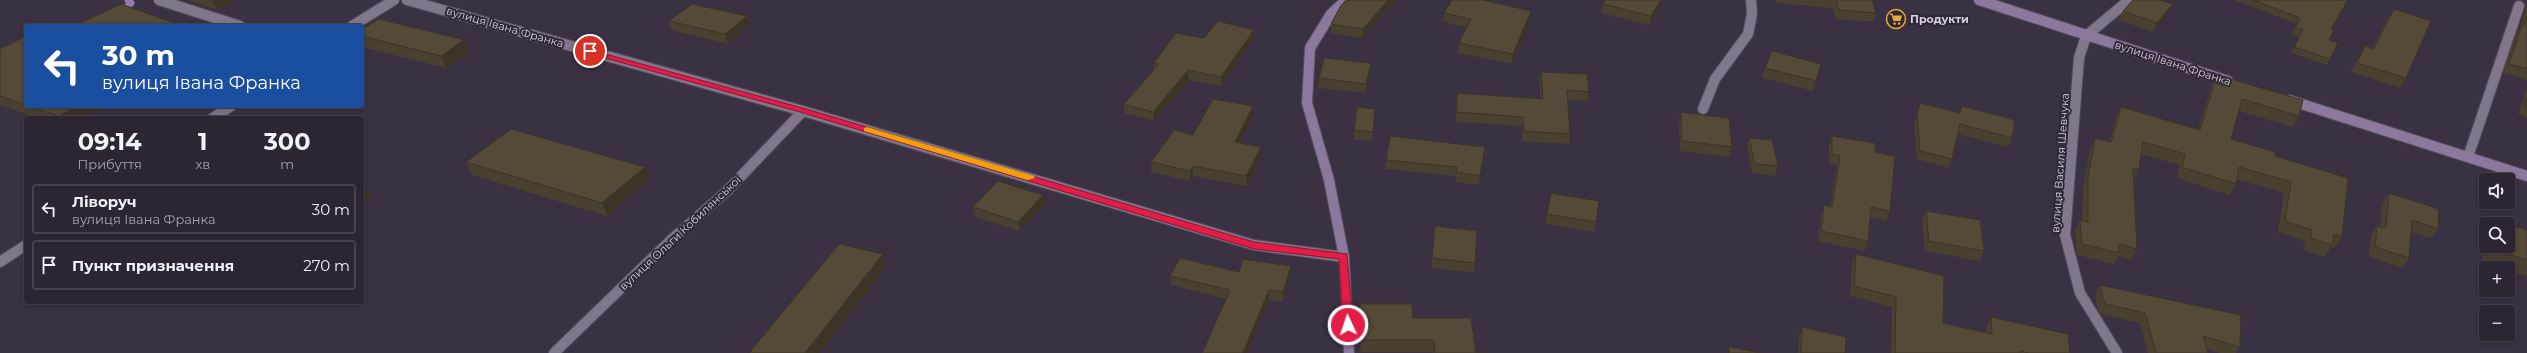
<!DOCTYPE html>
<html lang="uk">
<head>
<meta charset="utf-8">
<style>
  :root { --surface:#2c2532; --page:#342d3a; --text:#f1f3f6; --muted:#a6a5ac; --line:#48424d }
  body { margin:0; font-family:Montserrat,sans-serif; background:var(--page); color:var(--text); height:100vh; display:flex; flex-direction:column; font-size:15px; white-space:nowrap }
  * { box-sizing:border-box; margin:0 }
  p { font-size:13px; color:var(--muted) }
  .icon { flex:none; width:22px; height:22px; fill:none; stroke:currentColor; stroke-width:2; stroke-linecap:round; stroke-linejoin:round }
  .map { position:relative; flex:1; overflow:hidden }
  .drawer { position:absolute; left:24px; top:116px; width:340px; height:188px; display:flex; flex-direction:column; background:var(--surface); border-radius:4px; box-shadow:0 2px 6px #0003,0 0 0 1px var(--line) }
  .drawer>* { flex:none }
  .top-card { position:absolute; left:24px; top:24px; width:340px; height:84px; border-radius:4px; box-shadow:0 2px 6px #0003,0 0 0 1px var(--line); background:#1a4fa0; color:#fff; overflow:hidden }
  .buttons { position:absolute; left:2479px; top:173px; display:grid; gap:8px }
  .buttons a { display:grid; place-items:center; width:36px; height:36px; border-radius:4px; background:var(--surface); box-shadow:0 2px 6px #0003,0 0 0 1px var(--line); font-size:20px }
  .pin { position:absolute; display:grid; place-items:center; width:34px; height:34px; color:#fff; margin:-17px; border:2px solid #fff; border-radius:50%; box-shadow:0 1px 4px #0007 }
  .me { position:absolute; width:44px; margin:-22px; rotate:357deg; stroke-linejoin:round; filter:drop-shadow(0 0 3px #0008) }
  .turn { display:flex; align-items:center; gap:14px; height:84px; padding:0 12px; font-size:18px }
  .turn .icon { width:52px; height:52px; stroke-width:2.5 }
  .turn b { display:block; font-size:28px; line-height:34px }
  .eta { display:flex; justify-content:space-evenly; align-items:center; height:68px; text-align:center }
  .eta b { font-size:24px; font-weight:700; line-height:28px }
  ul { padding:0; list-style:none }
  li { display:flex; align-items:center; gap:12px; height:50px; margin:0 8px 6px; padding:0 4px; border:2px solid var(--line); border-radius:4px }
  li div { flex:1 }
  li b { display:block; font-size:15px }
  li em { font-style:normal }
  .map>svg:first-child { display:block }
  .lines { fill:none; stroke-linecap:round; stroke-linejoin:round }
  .stream { stroke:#957bab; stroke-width:7 }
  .lane-casing { stroke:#544d5a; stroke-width:12 }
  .street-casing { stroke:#544d5a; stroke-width:12 }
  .secondary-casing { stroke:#544d5a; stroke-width:12 }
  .lane { stroke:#81778b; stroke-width:10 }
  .street { stroke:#81778b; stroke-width:10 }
  .secondary { stroke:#8c789d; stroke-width:10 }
  .wall { fill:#494030 }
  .shaded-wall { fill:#3c3427 }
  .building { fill:#554a38; stroke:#3c3427 }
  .route { fill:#e11d48; stroke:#92132f }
  .slow { fill:#f59e0b }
  .labels { text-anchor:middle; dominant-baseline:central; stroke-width:4; stroke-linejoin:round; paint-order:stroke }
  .poi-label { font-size:11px; font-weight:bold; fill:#d6d1dc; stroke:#302738; text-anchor:start }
  .street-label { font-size:11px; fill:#d6d1dc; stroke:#302738 }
</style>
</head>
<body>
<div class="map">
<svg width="2527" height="353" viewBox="0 0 2527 353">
  <rect width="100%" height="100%" fill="#3a3142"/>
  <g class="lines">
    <polyline class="stream" points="122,12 131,3 128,0"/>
    <g class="lane-casing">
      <polyline id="lane" points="159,0 240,26"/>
    </g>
    <g class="street-casing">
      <g id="street">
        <polyline points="407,0 803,111 1254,245 1344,257"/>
        <polyline points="352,26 394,0"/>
        <polyline points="1703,109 1715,79 1748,34 1752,14 1751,0"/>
        <polyline points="213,118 231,106"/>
        <polyline points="2468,157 2519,6"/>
        <polyline points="0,262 26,245"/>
        <polyline points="554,353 671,240 727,191 803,111"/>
        <polyline points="2117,353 2080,293 2065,235 2079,58 2086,36 2129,0"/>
      </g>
    </g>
    <g class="secondary-casing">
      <g id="secondary">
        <polyline points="1346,0 1331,14 1310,48 1307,103 1329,180 1344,257 1349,353"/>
        <polyline points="1979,0 2228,81"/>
        <polyline points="2289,100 2527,176"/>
      </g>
    </g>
    <use href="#lane" class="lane"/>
    <use href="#street" class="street"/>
    <use href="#secondary" class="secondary"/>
  </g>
  <g class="wall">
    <polygon points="188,0 236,0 217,10"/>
    <polygon points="1346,0 1396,0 1362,38 1331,33 1331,24"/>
    <polygon points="1776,0 1872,0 1876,13 1874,22 1836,19 1832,8 1776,3"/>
    <polygon points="2234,0 2348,0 2331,29 2329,40 2330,59 2327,65 2291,53 2300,37 2291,34 2297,24"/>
    <polygon points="1603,4 1660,8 1650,25 1601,13"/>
    <polygon points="2173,4 2168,13 2153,32 2119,20 2123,11"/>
    <polygon points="2527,4 2527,80 2503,73 2516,34 2520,28"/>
    <polygon points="2394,9 2406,78 2400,88 2351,72 2360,55 2365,46 2373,48 2388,18"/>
    <polygon points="1531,11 1530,20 1512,64 1458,53 1459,43 1467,27 1443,22 1444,13"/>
    <polygon points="747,16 750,25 728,44 671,30 669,21"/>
    <polygon points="362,29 464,40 469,52 446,68 362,47"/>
    <polygon points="1254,30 1254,39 1221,86 1189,80 1154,121 1124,113 1124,104 1154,70 1154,63 1204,38"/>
    <polygon points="26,36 26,106 107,106 85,118 38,118 0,105 0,49"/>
    <polygon points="1821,64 1813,91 1762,78 1765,68"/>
    <polygon points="1371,72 1366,93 1318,88 1319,78"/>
    <polygon points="1541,72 1589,92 1587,101 1568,100 1570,134 1569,144 1522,141 1522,126 1456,122 1456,103 1457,93 1541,99 1539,81"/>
    <polygon points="2217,75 2299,116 2293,127 2239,111 2231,139 2275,156 2342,237 2334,248 2331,247 2325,257 2304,250 2305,241 2278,232 2284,193 2236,179 2236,184 2229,195 2177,178 2180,165 2141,154 2139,169 2134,179 2137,249 2131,260 2118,256 2114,264 2077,255 2075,231 2080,220 2082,221 2083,188 2090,149 2095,138 2109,142 2116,118 2121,107 2198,129 2212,85"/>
    <polygon points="2527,88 2527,117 2518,114"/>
    <polygon points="1920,103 1959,113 1962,106 2012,138 2008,147 1958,134 1952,159 1949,168 1917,159 1914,124 1917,112"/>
    <polygon points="1253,106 1253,116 1239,143 1261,157 1247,186 1193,176 1190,181 1151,172 1151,162 1193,135"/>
    <polygon points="1681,112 1732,147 1729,157 1680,151 1679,122"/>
    <polygon points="1374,118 1372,141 1354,140 1354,130"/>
    <polygon points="1832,136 1875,152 1890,211 1886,221 1870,217 1868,241 1865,251 1818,241 1821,215 1824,205 1830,207 1837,165 1829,164 1829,146"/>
    <polygon points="1749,138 1778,166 1775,176 1752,173 1747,147"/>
    <polygon points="1484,157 1479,185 1455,182 1456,176 1386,169 1386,160"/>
    <polygon points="466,162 649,180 607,216 472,175"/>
    <polygon points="1551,193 1596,222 1594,232 1545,224"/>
    <polygon points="2389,193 2438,229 2431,238 2411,232 2409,258 2402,268 2369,257 2371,236 2377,226 2380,227 2382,203"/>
    <polygon points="1044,205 1020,231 975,217 973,207"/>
    <polygon points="1926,211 1984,251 1980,261 1925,251 1922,220"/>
    <polygon points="2490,219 2508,224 2486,224"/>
    <polygon points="2486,224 2486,246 2508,246 2527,230 2527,276 2508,271 2508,268 2499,268 2482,263 2481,232"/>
    <polygon points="1435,226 1475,263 1474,273 1431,268"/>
    <polygon points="1856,254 1943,323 1987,333 1987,327 1991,317 2070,353 1891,353 1892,307 1850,296 1852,263"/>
    <polygon points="1291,266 1291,276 1283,302 1269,300 1226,299 1171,285 1170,276 1239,272"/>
    <polygon points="2100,285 2240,347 2236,353 2220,353 2207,349 2208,353 2148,353 2140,323 2101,314 2097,307 2095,295"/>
    <polygon points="1359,304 1413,318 1476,353 1487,353 1433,353 1433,352 1361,352 1358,316"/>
    <polygon points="1802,327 1845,353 1798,353 1799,337"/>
  </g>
  <g class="shaded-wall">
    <polygon points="214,0 236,0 217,10 212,1"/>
    <polygon points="1388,0 1396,0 1362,38 1363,29"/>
    <polygon points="1661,0 1660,8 1650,25 1651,16"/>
    <polygon points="2173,4 2168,13 2153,32 2157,23"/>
    <polygon points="1531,11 1530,20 1512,64 1513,54"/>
    <polygon points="747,16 750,25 728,44 725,34"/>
    <polygon points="1254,30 1254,39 1221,86 1221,77"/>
    <polygon points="464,40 469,52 446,68 441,56"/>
    <polygon points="1371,63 1371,72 1366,93 1366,84"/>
    <polygon points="1188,70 1189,80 1154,121 1153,112"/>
    <polygon points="77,106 107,106 85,118 60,118 59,116"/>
    <polygon points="1253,106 1253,116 1235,152 1235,142"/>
    <polygon points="1261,147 1261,157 1247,186 1246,176"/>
    <polygon points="1485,147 1484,157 1479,185 1480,176"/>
    <polygon points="1193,166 1193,176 1190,181 1190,171"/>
    <polygon points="645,167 649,180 607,216 602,203"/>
    <polygon points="363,182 371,197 362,204 362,183"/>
    <polygon points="1043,195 1044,205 1020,231 1018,222"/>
    <polygon points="883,254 886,267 820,353 805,353"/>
    <polygon points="1291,266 1291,276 1283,302 1283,292"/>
    <polygon points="1269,290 1269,300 1247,353 1243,353"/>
  </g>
  <g class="building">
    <polygon points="1346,0 1388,0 1363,29 1331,24 1340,7"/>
    <polygon points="1452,0 1483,0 1531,11 1513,54 1459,43 1471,19 1444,13"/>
    <polygon points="1605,0 1661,0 1651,16 1603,4"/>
    <polygon points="1836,0 1872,0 1876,13 1839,10"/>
    <polygon points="2133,0 2160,0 2173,4 2157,23 2123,11"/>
    <polygon points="2253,0 2348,0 2331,29 2334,30 2329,40 2338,43 2330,59 2294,47 2303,30 2295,28 2300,18"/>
    <polygon points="121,4 177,24 173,26 74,26"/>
    <polygon points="692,4 747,16 725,34 669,21"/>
    <polygon points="2394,9 2431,21 2406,78 2357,63 2365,46 2374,49"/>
    <polygon points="2527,16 2527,69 2509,64 2522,25 2524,26"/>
    <polygon points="379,19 464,40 441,56 362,36 362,29"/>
    <polygon points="1218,21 1254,30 1221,77 1188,70 1153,112 1124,104 1159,64 1154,63 1176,33 1204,38"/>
    <polygon points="26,36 26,105 0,96 0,49"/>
    <polygon points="1772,51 1821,64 1816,81 1765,68"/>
    <polygon points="1324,58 1371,63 1366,84 1319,78"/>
    <polygon points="1541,72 1587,74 1589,92 1567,90 1570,134 1524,131 1523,117 1457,112 1457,93 1543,99"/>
    <polygon points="2217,75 2303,100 2299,116 2242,99 2231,139 2275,152 2275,156 2348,178 2342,237 2334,234 2332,245 2311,238 2312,230 2285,221 2291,182 2239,167 2236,184 2182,167 2185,154 2143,142 2139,169 2133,168 2137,249 2119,244 2119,253 2082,244 2080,220 2088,222 2088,177 2095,138 2111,142 2121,107 2200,130"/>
    <polygon points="2527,97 2527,106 2524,105"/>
    <polygon points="1213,99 1253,106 1235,142 1261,147 1246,176 1193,166 1190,171 1151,162 1174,130 1193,135"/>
    <polygon points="1920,103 1960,113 1962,106 2015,120 2012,138 1960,124 1952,159 1920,151 1917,115"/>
    <polygon points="29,106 77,106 59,116"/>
    <polygon points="1357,107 1375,109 1373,132 1354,130"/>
    <polygon points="1681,112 1729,118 1732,147 1682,141"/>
    <polygon points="511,129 645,167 602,203 466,162"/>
    <polygon points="1390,136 1485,147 1480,176 1456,172 1457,167 1386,160"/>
    <polygon points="1832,136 1875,143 1875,152 1895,156 1890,211 1871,207 1868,241 1821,231 1824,205 1832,207 1840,156 1832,154"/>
    <polygon points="1749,138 1772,140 1778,166 1755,164"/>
    <polygon points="998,181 1043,195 1018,222 973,207"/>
    <polygon points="1551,193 1599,201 1596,222 1547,214"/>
    <polygon points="2389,193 2439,209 2438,229 2412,220 2409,258 2375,247 2377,226 2386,228"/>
    <polygon points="1926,211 1980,220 1984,251 1929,241"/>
    <polygon points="2490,219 2508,224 2490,224"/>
    <polygon points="2508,224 2527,230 2527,260 2491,249 2491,246 2508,246"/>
    <polygon points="1435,226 1477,231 1475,263 1432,258"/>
    <polygon points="839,244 883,254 805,353 749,353"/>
    <polygon points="1856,254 1944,276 1943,323 1992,334 1991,317 2068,334 2070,353 2029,353 2021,351 2021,353 1895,353 1896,297 1854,286"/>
    <polygon points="1180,258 1239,272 1243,259 1291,266 1283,292 1269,290 1243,353 1202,353 1230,290 1170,276"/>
    <polygon points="2100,285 2241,315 2240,347 2203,336 2208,353 2156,353 2145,313 2106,304 2102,297"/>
    <polygon points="1359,304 1412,304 1413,318 1471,318 1476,353 1487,353 1435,353 1434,340 1362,340"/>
    <polygon points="1802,327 1846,337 1845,353 1801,353"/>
    <polygon points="1729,347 1761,353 1729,353"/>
  </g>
  <polygon class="route" points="587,49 806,109 1254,242 1347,254 1353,325 1348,329 1343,325 1339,259 1254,249 800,112 587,53"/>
  <polygon class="slow" points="867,127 1034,176 1035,178 1027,180 864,131 864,128"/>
  <defs>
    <g id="supermarket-ring" transform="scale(1)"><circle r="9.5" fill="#302738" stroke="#e7ac37" stroke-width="1.5"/><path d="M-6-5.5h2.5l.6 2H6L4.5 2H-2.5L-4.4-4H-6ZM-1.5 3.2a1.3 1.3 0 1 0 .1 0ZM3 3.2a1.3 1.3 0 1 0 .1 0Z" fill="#e7ac37"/></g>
  </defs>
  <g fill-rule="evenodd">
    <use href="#supermarket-ring" x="1896" y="19"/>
  </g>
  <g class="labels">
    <g class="poi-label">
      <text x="1910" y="19">Продукти</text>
    </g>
    <g class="street-label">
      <text transform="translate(505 27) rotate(16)">вулиця Івана Франка</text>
      <text transform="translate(2173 63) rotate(18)">вулиця Івана Франка</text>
      <text transform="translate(2060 163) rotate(-86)">вулиця Василя Шевчука</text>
      <text transform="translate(680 233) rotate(-43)">вулиця Ольги Кобилянської</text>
    </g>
  </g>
</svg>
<div class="buttons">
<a><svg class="icon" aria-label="sound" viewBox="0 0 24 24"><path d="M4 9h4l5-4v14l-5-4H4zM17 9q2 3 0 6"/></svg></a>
<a><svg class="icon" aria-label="search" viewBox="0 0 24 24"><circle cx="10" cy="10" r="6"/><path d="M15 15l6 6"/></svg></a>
<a>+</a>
<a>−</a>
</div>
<div class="pin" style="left:590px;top:51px;background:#d93025"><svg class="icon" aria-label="arrive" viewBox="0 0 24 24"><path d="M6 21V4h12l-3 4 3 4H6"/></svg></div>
<svg class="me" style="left:1348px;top:325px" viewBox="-20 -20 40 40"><circle r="17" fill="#e11d48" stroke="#fff" stroke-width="3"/><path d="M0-11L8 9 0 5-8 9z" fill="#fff"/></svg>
<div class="top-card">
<div class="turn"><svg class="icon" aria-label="left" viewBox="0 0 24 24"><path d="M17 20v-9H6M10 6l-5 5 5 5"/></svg><div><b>30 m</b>вулиця Івана Франка</div></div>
</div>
<section class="drawer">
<div class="eta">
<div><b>09:14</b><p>Прибуття</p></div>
<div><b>1</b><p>хв</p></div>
<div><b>300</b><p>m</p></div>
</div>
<ul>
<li><svg class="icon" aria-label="left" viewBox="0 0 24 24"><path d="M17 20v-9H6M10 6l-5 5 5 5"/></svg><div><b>Ліворуч</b><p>вулиця Івана Франка</p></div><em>30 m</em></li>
<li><svg class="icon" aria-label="arrive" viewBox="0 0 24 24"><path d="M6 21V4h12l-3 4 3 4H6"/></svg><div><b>Пункт призначення</b></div><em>270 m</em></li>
</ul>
</section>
</div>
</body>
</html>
